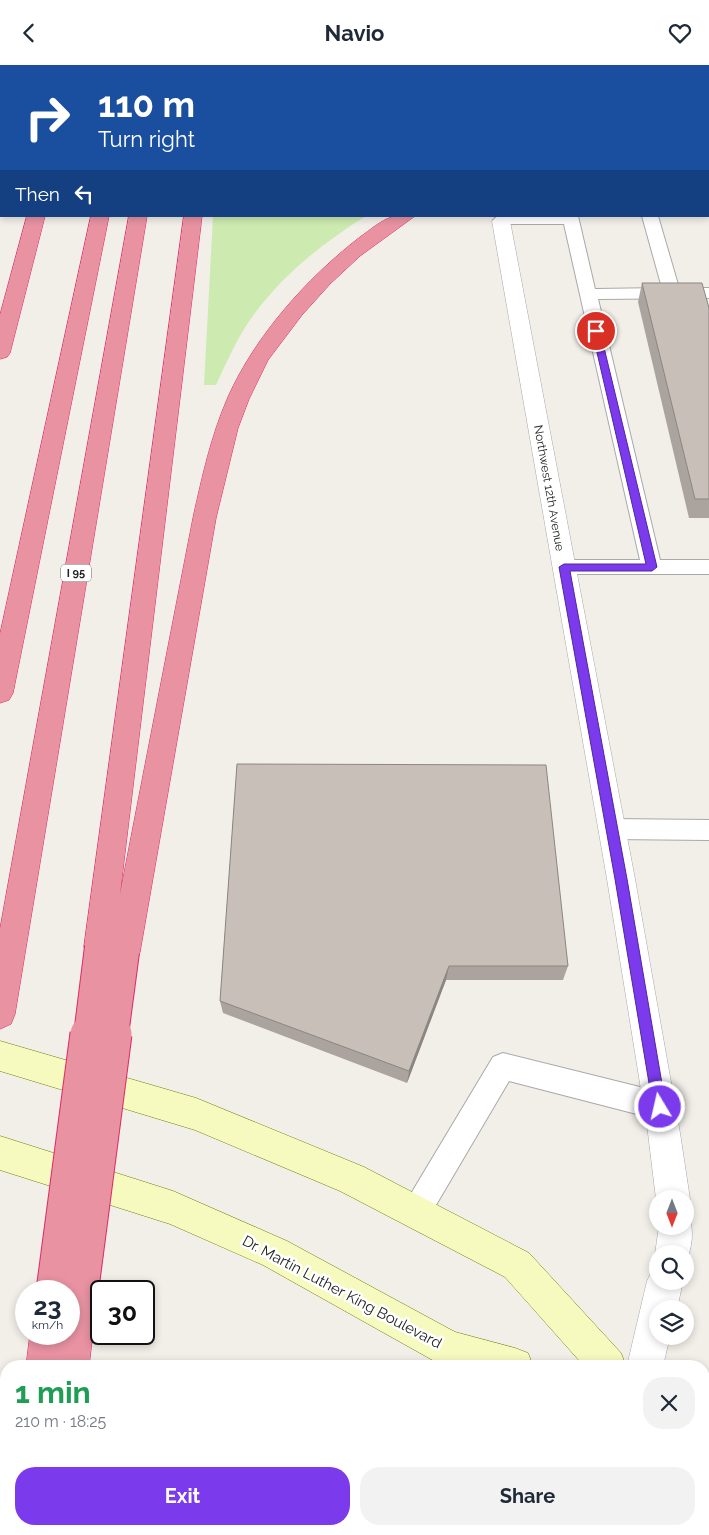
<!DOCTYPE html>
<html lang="en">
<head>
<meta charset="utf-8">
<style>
  :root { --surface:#fff; --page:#f2f2f3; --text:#1f2937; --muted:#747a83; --accent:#7c3aed }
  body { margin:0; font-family:Raleway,sans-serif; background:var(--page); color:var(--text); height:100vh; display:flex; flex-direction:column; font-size:19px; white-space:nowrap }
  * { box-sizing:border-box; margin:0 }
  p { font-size:16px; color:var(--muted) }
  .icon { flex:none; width:28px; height:28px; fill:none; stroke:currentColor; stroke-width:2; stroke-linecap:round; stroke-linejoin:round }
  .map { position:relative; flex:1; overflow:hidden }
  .drawer { position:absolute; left:0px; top:1295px; width:710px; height:175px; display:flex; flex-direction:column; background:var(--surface); border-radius:20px 20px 0 0; box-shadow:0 2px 8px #0003 }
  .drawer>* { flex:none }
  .hud { position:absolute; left:0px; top:0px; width:710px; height:152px; box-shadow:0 2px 8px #0003; background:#1a4fa0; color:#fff; overflow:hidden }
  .needle { width:32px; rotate:180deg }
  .fabs { position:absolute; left:649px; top:1125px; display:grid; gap:10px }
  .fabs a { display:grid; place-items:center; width:45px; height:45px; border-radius:50%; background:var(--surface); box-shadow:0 2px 8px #0003; font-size:25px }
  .speed { position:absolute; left:15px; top:1215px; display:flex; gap:10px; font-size:25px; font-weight:700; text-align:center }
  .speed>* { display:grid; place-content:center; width:65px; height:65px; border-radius:50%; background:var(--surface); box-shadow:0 2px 8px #0003; line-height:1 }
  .speed small { font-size:12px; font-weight:400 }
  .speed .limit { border:2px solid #111; border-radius:8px; background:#fff; color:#111 }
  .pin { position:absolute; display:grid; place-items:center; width:42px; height:42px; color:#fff; margin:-21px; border:2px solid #fff; border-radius:50%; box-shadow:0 1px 5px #0007 }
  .me { position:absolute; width:55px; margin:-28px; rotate:351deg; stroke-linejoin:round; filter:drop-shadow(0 0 4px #0008) }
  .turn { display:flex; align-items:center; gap:18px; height:105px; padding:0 15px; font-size:22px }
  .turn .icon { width:65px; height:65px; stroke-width:2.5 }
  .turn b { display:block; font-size:35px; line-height:42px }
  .then { display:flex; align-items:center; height:48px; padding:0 15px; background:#0003; gap:10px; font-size:19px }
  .round { display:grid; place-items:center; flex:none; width:52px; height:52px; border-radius:20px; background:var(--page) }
  .summary { display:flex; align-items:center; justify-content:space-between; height:85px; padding:0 15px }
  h1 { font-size:30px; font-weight:700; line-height:38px; color:#1e9e55 }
  .cta { display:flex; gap:10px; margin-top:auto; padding:10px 15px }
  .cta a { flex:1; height:58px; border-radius:20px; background:var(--accent); color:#fff; font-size:20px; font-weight:700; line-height:58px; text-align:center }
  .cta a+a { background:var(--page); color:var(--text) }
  header { display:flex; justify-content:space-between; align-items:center; height:65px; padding:0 15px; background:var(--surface); font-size:22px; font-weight:700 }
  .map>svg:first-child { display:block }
  .grass { fill:#cdebb0 }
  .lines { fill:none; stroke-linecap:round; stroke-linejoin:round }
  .lane-casing { stroke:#a9a9a9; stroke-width:2 }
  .street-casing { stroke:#a9a9a9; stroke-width:1 }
  .secondary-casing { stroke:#707d05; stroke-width:1 }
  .primary-casing { stroke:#a06b00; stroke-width:1 }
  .highway-casing { stroke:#dc2a67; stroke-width:1 }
  .lane { fill:#fff; fill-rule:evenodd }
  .street { fill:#fff; fill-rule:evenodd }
  .secondary { fill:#f7fabf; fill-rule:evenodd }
  .primary { fill:#fcd6a4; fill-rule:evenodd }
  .highway { fill:#e892a2; fill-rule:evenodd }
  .highway-bridge-far1-casing { stroke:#dc2a67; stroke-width:30; stroke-linecap:butt }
  .highway-bridge-casing { stroke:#dc2a67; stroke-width:37; stroke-linecap:butt }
  .highway-bridge-far1 { stroke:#e892a2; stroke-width:28 }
  .highway-bridge { stroke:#e892a2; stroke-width:35 }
  .wall { fill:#aba49e }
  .shaded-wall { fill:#8b8681 }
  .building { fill:#c7bfb8; stroke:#8b8681 }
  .route { fill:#7c3aed; stroke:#51269a }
  .labels { text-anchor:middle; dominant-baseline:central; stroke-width:5; stroke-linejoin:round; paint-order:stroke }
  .shield { fill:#fff; stroke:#646464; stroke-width:1 }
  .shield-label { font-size:11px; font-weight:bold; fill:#222 }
  .street-label { font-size:12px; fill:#222; stroke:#fff }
  .near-street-label { font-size:15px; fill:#222; stroke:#fff }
</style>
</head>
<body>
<header><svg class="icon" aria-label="back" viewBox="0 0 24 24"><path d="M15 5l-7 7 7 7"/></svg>Navio<svg class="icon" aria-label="heart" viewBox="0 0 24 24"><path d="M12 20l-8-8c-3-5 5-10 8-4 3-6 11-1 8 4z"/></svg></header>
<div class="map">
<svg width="709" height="1470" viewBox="0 0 709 1470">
  <rect width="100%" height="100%" fill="#f2efe9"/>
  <path class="grass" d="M213,151H366C321,179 280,212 250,255C236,275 226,299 216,320H204Z"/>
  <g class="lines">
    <g class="lane-casing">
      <g id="lane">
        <polygon points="501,151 578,151 595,224 662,223 642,151 658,151 679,223 709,223 709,233 598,234 660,495 709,495 709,509 564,509 557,507 554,502 557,497 564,495 640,495 564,159 495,159 493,156 495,153"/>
        <polygon points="612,754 709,755 709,775 612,774 603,771 600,764 603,757"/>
        <polygon points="503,988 660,1027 670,1031 674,1041 670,1051 660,1055 509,1016 426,1157 416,1162 406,1157 401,1147 406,1137 493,992"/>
      </g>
    </g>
    <g class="street-casing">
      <g id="street">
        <polygon points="498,151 507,152 510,156 635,814 680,1068 690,1134 685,1146 685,1134 658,1134 658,1137 656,1134 648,1068 607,814 492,156"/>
        <path d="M685,1148L688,1149C695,1166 692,1183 685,1200V1189H658V1196L655,1189L659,1161H685Z"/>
        <polygon points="658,1202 658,1216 683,1216 677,1244 658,1244 658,1271 670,1271 663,1301 627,1301 647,1216 653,1204"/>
      </g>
    </g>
    <g class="secondary-casing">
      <g id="secondary">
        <polygon points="0,976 196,1033 364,1102 529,1188 621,1288 626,1301 584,1301 505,1212 340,1126 195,1065 0,1006"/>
        <polygon points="0,1071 173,1126 287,1176 455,1267 515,1283 528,1288 533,1301 447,1301 436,1297 263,1200 170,1159 0,1105"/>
        <polygon points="704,1364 709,1366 709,1406 704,1404"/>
      </g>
    </g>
    <g class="primary-casing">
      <rect id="primary" x="0" y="24" width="1" height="10"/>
    </g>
    <g class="highway-casing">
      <g id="highway">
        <rect x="36" y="0" width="16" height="1"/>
        <rect x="124" y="0" width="16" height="1"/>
        <rect x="157" y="0" width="16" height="1"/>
        <polygon points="27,151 45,151 10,288 7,292 0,294 0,250"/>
        <polygon points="91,151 109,151 13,628 9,635 0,638 0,569"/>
        <polygon points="129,151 147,151 15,949 11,959 0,964 0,864"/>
        <path d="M184,151H202L120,829L193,453C202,412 211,371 228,332C256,270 306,214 360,172C369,166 381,155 392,152C398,150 408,151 415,151L360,191L330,219L302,250L268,295L249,334L238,363L216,453L140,887L136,897L125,901L114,897L111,889L110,892L99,896L88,892L84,882Z"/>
        <polygon points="74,1258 87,1263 92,1276 89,1301 26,1301 30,1269 69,1269 69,1260"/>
        <polygon points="6,1457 6,1464 71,1464 70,1470 2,1470"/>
      </g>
    </g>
    <use href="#lane" class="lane"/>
    <use href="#street" class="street"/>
    <use href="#secondary" class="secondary"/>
    <use href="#primary" class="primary"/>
    <use href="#highway" class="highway"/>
    <g class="highway-bridge-far1-casing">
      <g id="highway-bridge-far1">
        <polyline points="88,970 99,882"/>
        <polyline points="114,970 125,887"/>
      </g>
    </g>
    <g class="highway-bridge-casing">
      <g id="highway-bridge">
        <polyline points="54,1226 88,969"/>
        <polyline points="74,1276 114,969"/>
      </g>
    </g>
    <use href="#highway-bridge-far1" class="highway-bridge-far1"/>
    <use href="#highway-bridge" class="highway-bridge"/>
  </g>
  <g class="wall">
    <polygon points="642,218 709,243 709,453 689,453 638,237"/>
    <polygon points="237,699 568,901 563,915 446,915 407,1018 223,948 220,936"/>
  </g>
  <polygon class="shaded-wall" points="449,901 446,915 407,1018 409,1006"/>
  <g class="building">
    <polygon points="642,218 702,218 709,243 709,434 695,434"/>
    <polygon points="237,699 546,700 568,901 449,901 409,1006 220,936"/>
  </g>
  <polygon class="route" points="596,263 600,266 657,502 652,506 570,506 627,814 666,1042 664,1046 660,1048 655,1046 653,1042 615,814 559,502 564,499 646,499 592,266"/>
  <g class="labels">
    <rect class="shield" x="61" y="499.5" width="30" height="17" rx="4"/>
    <g class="shield-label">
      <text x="76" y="508">I 95</text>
    </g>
    <g class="street-label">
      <text transform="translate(549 423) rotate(80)">Northwest 12th Avenue</text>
    </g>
    <g class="near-street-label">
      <text transform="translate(342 1227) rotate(28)">Dr. Martin Luther King Boulevard</text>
    </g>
  </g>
</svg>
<div class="fabs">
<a><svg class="needle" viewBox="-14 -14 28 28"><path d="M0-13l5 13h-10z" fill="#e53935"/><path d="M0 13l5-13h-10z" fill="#747a83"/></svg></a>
<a><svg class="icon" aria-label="search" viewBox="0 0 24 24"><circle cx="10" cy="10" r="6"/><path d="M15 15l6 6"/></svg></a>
<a><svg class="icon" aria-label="layers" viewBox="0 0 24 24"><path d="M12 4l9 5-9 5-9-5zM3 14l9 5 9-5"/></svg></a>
</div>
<div class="speed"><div>23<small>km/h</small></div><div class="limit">30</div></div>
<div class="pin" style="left:596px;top:266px;background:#d93025"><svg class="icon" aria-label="arrive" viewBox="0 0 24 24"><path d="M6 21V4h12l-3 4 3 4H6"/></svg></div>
<svg class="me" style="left:660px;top:1042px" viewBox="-20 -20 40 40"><circle r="17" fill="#7c3aed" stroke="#fff" stroke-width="3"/><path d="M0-11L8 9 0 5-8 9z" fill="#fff"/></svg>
<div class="hud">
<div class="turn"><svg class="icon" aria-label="right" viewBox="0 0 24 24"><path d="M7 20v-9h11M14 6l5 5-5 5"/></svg><div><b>110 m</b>Turn right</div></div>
<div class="then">Then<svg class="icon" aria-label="left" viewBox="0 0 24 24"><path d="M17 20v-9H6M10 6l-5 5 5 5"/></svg></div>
</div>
<section class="drawer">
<div class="summary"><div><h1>1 min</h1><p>210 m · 18:25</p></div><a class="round"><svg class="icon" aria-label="close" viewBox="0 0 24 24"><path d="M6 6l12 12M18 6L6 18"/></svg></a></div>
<div class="cta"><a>Exit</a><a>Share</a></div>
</section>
</div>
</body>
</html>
